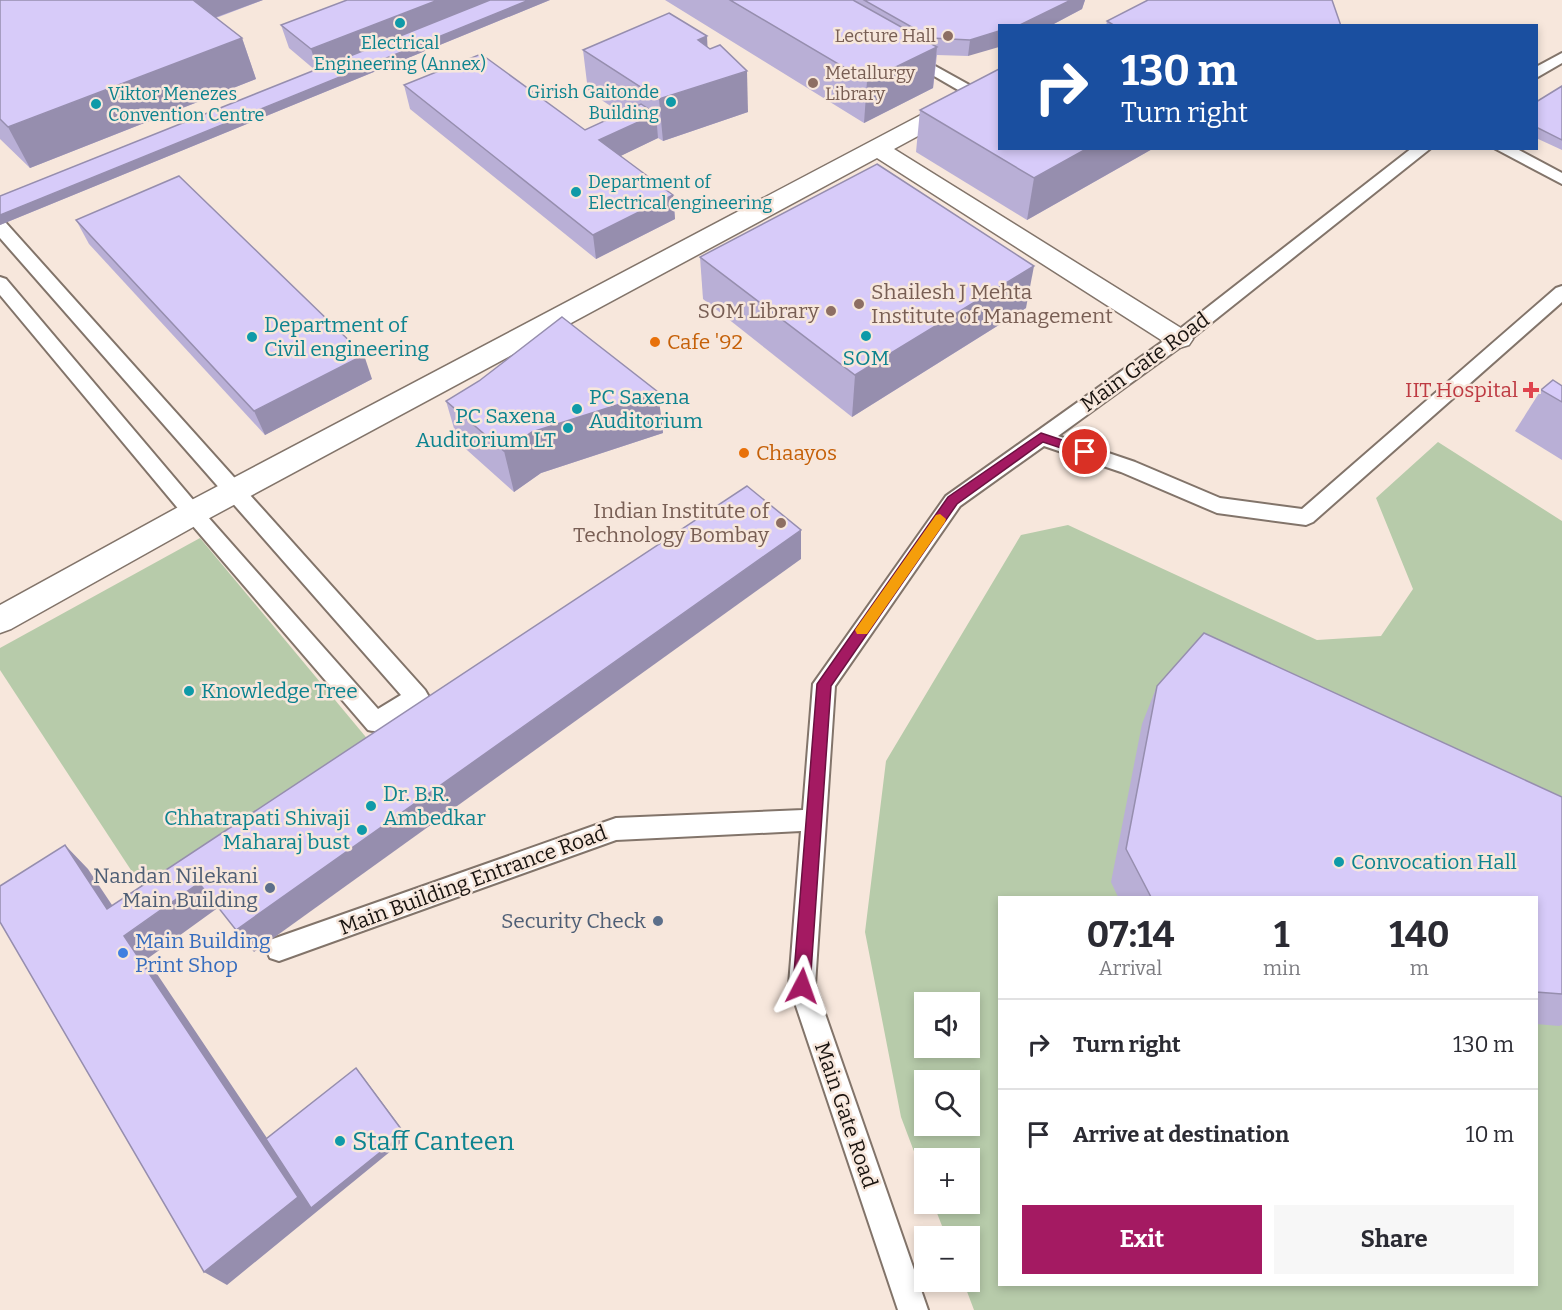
<!DOCTYPE html>
<html lang="en">
<head>
<meta charset="utf-8">
<style>
  :root { --surface:#fff; --page:#f7f7f7; --text:#2b2b33; --muted:#7c7c81; --line:#e1e1e2; --accent:#a41a62 }
  body { margin:0; font-family:Bitter,serif; background:var(--page); color:var(--text); height:100vh; display:flex; flex-direction:column; font-size:22px; white-space:nowrap }
  * { box-sizing:border-box; margin:0 }
  p { font-size:20px; color:var(--muted) }
  .icon { flex:none; width:33px; height:33px; fill:none; stroke:currentColor; stroke-width:2; stroke-linecap:round; stroke-linejoin:round }
  .map { position:relative; flex:1; overflow:hidden }
  .sheet { position:absolute; left:998px; top:896px; width:540px; height:390px; display:flex; flex-direction:column; background:var(--surface); border-radius:0px; box-shadow:0 3px 9px #0003 }
  .sheet>* { flex:none }
  .hud { position:absolute; left:998px; top:24px; width:540px; height:126px; border-radius:0px; box-shadow:0 3px 9px #0003; background:#1a4fa0; color:#fff; overflow:hidden }
  .controls { position:absolute; left:914px; top:992px; display:grid; gap:12px }
  .controls a { display:grid; place-items:center; width:66px; height:66px; border-radius:0px; background:var(--surface); box-shadow:0 3px 9px #0003; font-size:30px }
  .pin { position:absolute; display:grid; place-items:center; width:51px; height:51px; color:#fff; margin:-26px; border:3px solid #fff; border-radius:50%; box-shadow:0 2px 6px #0007 }
  .me { position:absolute; width:66px; margin:-33px; rotate:4deg; stroke-linejoin:round; filter:drop-shadow(0 0 4px #0008) }
  .turn { display:flex; align-items:center; gap:21px; height:126px; padding:0 24px; font-size:27px }
  .turn .icon { width:78px; height:78px; stroke-width:2.5 }
  .turn b { display:block; font-size:42px; line-height:51px }
  .eta { display:flex; justify-content:space-evenly; align-items:center; height:102px; text-align:center }
  .eta b { font-size:36px; font-weight:700; line-height:42px }
  .action { display:flex; gap:12px; margin-top:auto; padding:12px 24px }
  .action a { flex:1; height:69px; border-radius:0px; background:var(--accent); color:#fff; font-size:24px; font-weight:700; line-height:69px; text-align:center }
  .action a+a { background:var(--page); color:var(--text) }
  ul { padding:0; list-style:none }
  li { display:flex; align-items:center; gap:18px; height:90px; padding:0 24px; border-top:2px solid var(--line) }
  li div { flex:1 }
  li b { display:block; font-size:22px }
  li em { font-style:normal }
  .map>svg:first-child { display:block }
  .green { fill:#b7cbaa; fill-rule:evenodd }
  .lines { fill:none; stroke-linecap:round; stroke-linejoin:round }
  .lane-casing { stroke:#82746a; stroke-width:4 }
  .street-casing { stroke:#82746a; stroke-width:3 }
  .lane { fill:#fff; fill-rule:evenodd }
  .street { fill:#fff; fill-rule:evenodd }
  .wall { fill:#b9afd6 }
  .shaded-wall { fill:#968eae }
  .building { fill:#d7cbf9; stroke:#968eae; stroke-width:1.5 }
  .route { fill:#a41a62; stroke:#6b1140; stroke-width:1.5 }
  .slow { fill:#f59e0b }
  .culture-dot { fill:#0f9aa8; stroke:#f7e7dc; stroke-width:2 }
  .education-dot { fill:#8d6e63; stroke:#f7e7dc; stroke-width:2 }
  .food-dot { fill:#e8710a; stroke:#f7e7dc; stroke-width:2 }
  .health-dot { fill:#e0444e; stroke:#f7e7dc; stroke-width:2 }
  .service-dot { fill:#5c6f8a; stroke:#f7e7dc; stroke-width:2 }
  .shop-dot { fill:#3f7fe0; stroke:#f7e7dc; stroke-width:2 }
  .labels { text-anchor:middle; dominant-baseline:central; stroke-width:5; stroke-linejoin:round; paint-order:stroke }
  .far-education-label { font-size:18px; fill:#785e54; stroke:#f7e7dc; text-anchor:end }
  .far-culture-label { font-size:18px; fill:#0d838f; stroke:#f7e7dc; text-anchor:start }
  .education-label { font-size:21px; fill:#785e54; stroke:#f7e7dc; text-anchor:end }
  .culture-label { font-size:21px; fill:#0d838f; stroke:#f7e7dc; text-anchor:start }
  .food-label { font-size:21px; fill:#c56008; stroke:#f7e7dc; text-anchor:start }
  .street-label { font-size:21px; fill:#18130f; stroke:#f7e7dc }
  .health-label { font-size:21px; fill:#be3a42; stroke:#f7e7dc; text-anchor:end }
  .service-label { font-size:21px; fill:#4e5e75; stroke:#f7e7dc; text-anchor:end }
  .shop-label { font-size:21px; fill:#366cbe; stroke:#f7e7dc; text-anchor:start }
  .near-culture-label { font-size:26px; fill:#0d838f; stroke:#f7e7dc; text-anchor:start }
</style>
</head>
<body>
<div class="map">
<svg width="1562" height="1310" viewBox="0 0 1562 1310">
  <rect width="100%" height="100%" fill="#f7e7dc"/>
  <g class="green">
    <path d="M1438,442L1562,521V1310H974L963,1281H969V1236H946L933,1203H969V1158H924V1178L901,1117L865,932L886,761L1021,535L1068,525L1317,640L1381,636L1413,589L1376,498ZM999,897H1536V1284H999ZM924,1002H969V1047H924ZM924,1080H969V1125H924Z"/>
    <polygon points="200,538 370,742 144,890 0,670 0,648"/>
  </g>
  <g class="lines">
    <g class="lane-casing">
      <g id="lane">
        <polygon points="908,51 982,92 985,95 977,100 972,98 903,58 901,55 903,52"/>
        <polygon points="1562,53 1562,63 1536,78 1536,67"/>
        <polygon points="1412,148 1431,148 1186,343 1058,436 1135,462 1220,498 1302,509 1556,288 1562,286 1562,302 1313,522 1306,525 1217,513 1121,472 1044,446 960,506 835,686 815,985 928,1310 898,1310 789,985 801,831 616,840 279,961 270,958 266,949 270,940 616,818 803,810 813,684 946,496 1172,335"/>
        <polygon points="1494,148 1515,148 1562,173 1562,184"/>
        <path d="M0,222L6,223L425,690L429,697L425,704C410,714 386,736 368,730L186,518L0,295V277L6,279L200,508L378,709L401,695L0,238Z"/>
      </g>
    </g>
    <g class="street-casing">
      <polygon id="street" points="999,76 999,92 894,149 1189,333 1193,339 1189,345 1179,348 1169,345 877,158 204,521 11,629 0,633 0,605 182,505 991,78"/>
    </g>
    <use href="#lane" class="lane"/>
    <use href="#street" class="street"/>
  </g>
  <g class="wall">
    <polygon points="0,0 263,0 216,18 242,38 256,79 30,168 0,139"/>
    <polygon points="550,0 0,225 0,196 315,70 289,48 281,25"/>
    <polygon points="665,0 1085,0 1082,9 1050,26 999,26 968,56 937,55 933,88 864,123"/>
    <polygon points="1107,21 1341,26 1106,26"/>
    <polygon points="707,47 748,112 663,141 658,138 620,156 673,195 675,219 596,259 410,109 404,85 585,130 621,113 588,91 583,50"/>
    <polygon points="1562,86 1562,150 1536,138 1536,102"/>
    <polygon points="920,110 1154,148 1027,220 916,152"/>
    <polygon points="76,220 372,379 265,435 89,244"/>
    <polygon points="700,257 1026,308 852,417 703,299"/>
    <polygon points="1562,386 1562,460 1515,431 1541,390"/>
    <polygon points="658,392 663,433 541,473 514,492 458,442 446,401"/>
    <polygon points="1157,686 1562,797 1562,1025 1559,1026 1536,1024 1536,897 1118,897 1111,882 1142,724"/>
  </g>
  <g class="shaded-wall">
    <polygon points="194,0 263,0 203,22"/>
    <polygon points="438,0 503,0 319,73 311,49"/>
    <polygon points="529,0 550,0 0,225 0,215"/>
    <polygon points="1071,0 1085,0 1082,9 1050,26 1018,26"/>
    <polygon points="999,31 999,47 968,56 970,40"/>
    <polygon points="707,36 709,77 698,40"/>
    <polygon points="242,38 256,79 30,168 8,127"/>
    <polygon points="937,47 933,88 864,123 867,81"/>
    <polygon points="747,71 748,112 663,141 659,99"/>
    <polygon points="656,114 658,138 602,165 599,140"/>
    <polygon points="1088,148 1154,148 1027,220 1034,178"/>
    <polygon points="673,195 675,219 596,259 593,235"/>
    <polygon points="1034,266 1026,308 852,417 855,375"/>
    <polygon points="364,355 372,379 265,435 254,411"/>
    <polygon points="658,392 663,433 541,473 514,492 504,451 532,432"/>
    <polygon points="801,530 801,559 254,952 236,930"/>
    <polygon points="65,845 88,869 130,932 199,883 219,907 147,959 313,1207 361,1074 408,1137 227,1285 204,1272 124,936"/>
  </g>
  <g class="building">
    <polygon points="0,0 193,0 242,38 8,127 0,119"/>
    <polygon points="347,0 438,0 311,49 281,25"/>
    <polygon points="490,0 529,0 0,215 0,196"/>
    <polygon points="730,0 853,0 937,47 867,81"/>
    <polygon points="864,0 1071,0 1024,23 1018,26 999,26 999,31 970,40 931,38"/>
    <polygon points="1148,0 1332,0 1341,26 1115,26 1107,21"/>
    <polygon points="669,13 707,36 698,40 710,49 720,45 747,71 659,99 583,50"/>
    <polygon points="481,54 585,130 641,104 656,114 599,140 673,195 593,235 404,85"/>
    <polygon points="999,69 999,148 1088,148 1034,178 920,110"/>
    <polygon points="1562,86 1562,140 1536,127 1536,102"/>
    <polygon points="877,164 1034,266 855,375 700,257"/>
    <polygon points="179,176 364,355 254,411 76,220"/>
    <polygon points="562,317 658,392 532,432 504,451 446,401 479,381"/>
    <polygon points="1553,380 1562,386 1562,402 1541,390"/>
    <polygon points="747,486 801,530 236,930 199,883 124,936 298,1197 204,1272 0,922 0,886 65,845 107,909"/>
    <polygon points="1204,633 1562,797 1562,994 1536,992 1536,897 1151,897 1126,849 1157,686"/>
    <polygon points="356,1068 404,1133 311,1208 266,1139"/>
  </g>
  <polygon class="route" points="1041,433 1089,449 1091,452 1085,456 1043,442 957,504 831,686 810,986 807,991 802,993 796,991 793,986 817,684 948,497"/>
  <polygon class="slow" points="940,514 946,519 945,522 867,634 857,634 855,630 857,627 936,515"/>
  <g class="culture-dot">
    <circle cx="400" cy="23" r="6"/>
    <circle cx="671" cy="102" r="6"/>
    <circle cx="96" cy="104" r="6"/>
    <circle cx="576" cy="192" r="6"/>
    <circle cx="866" cy="336" r="6"/>
    <circle cx="252" cy="337" r="6"/>
    <circle cx="577" cy="409" r="6"/>
    <circle cx="568" cy="428" r="6"/>
    <circle cx="189" cy="691" r="6"/>
    <circle cx="371" cy="806" r="6"/>
    <circle cx="362" cy="830" r="6"/>
    <circle cx="1339" cy="862" r="6"/>
    <circle cx="340" cy="1141" r="6"/>
  </g>
  <g class="education-dot">
    <circle cx="948" cy="36" r="6"/>
    <circle cx="813" cy="83" r="6"/>
    <circle cx="859" cy="304" r="6"/>
    <circle cx="831" cy="311" r="6"/>
    <circle cx="781" cy="523" r="6"/>
  </g>
  <g class="food-dot">
    <circle cx="655" cy="342" r="6"/>
    <circle cx="744" cy="453" r="6"/>
  </g>
  <path class="health-dot" d="M1528 381h6v6h6v6h-6v6h-6v-6h-6v-6h6z"/>
  <g class="service-dot">
    <circle cx="270" cy="888" r="6"/>
    <circle cx="658" cy="921" r="6"/>
  </g>
  <circle class="shop-dot" cx="123" cy="953" r="6"/>
  <g class="labels">
    <g class="far-education-label">
      <text x="936" y="36">Lecture Hall</text>
      <text x="825" y="73" text-anchor="start">Metallurgy<tspan x="825" dy="21">Library</tspan></text>
    </g>
    <g class="far-culture-label">
      <text x="400" y="43" text-anchor="middle">Electrical<tspan x="400" dy="21">Engineering (Annex)</tspan></text>
      <text x="659" y="92" text-anchor="end">Girish Gaitonde<tspan x="659" dy="21">Building</tspan></text>
      <text x="108" y="94">Viktor Menezes<tspan x="108" dy="21">Convention Centre</tspan></text>
      <text x="588" y="182">Department of<tspan x="588" dy="21">Electrical engineering</tspan></text>
    </g>
    <g class="education-label">
      <text x="871" y="292" text-anchor="start">Shailesh J Mehta<tspan x="871" dy="24">Institute of Management</tspan></text>
      <text x="819" y="311">SOM Library</text>
      <text x="769" y="511">Indian Institute of<tspan x="769" dy="24">Technology Bombay</tspan></text>
    </g>
    <g class="culture-label">
      <text x="264" y="325">Department of<tspan x="264" dy="24">Civil engineering</tspan></text>
      <text x="866" y="358" text-anchor="middle">SOM</text>
      <text x="589" y="397">PC Saxena<tspan x="589" dy="24">Auditorium</tspan></text>
      <text x="556" y="416" text-anchor="end">PC Saxena<tspan x="556" dy="24">Auditorium LT</tspan></text>
      <text x="201" y="691">Knowledge Tree</text>
      <text x="383" y="794">Dr. B.R.<tspan x="383" dy="24">Ambedkar</tspan></text>
      <text x="350" y="818" text-anchor="end">Chhatrapati Shivaji<tspan x="350" dy="24">Maharaj bust</tspan></text>
      <text x="1351" y="862">Convocation Hall</text>
    </g>
    <g class="food-label">
      <text x="667" y="342">Cafe '92</text>
      <text x="756" y="453">Chaayos</text>
    </g>
    <g class="street-label">
      <text transform="translate(1145 362) rotate(-36)">Main Gate Road</text>
      <text transform="translate(473 880) rotate(-20)">Main Building Entrance Road</text>
      <text transform="translate(846 1115) rotate(71)">Main Gate Road</text>
    </g>
    <g class="health-label">
      <text x="1518" y="390">IIT Hospital</text>
    </g>
    <g class="service-label">
      <text x="258" y="876">Nandan Nilekani<tspan x="258" dy="24">Main Building</tspan></text>
      <text x="646" y="921">Security Check</text>
    </g>
    <g class="shop-label">
      <text x="135" y="941">Main Building<tspan x="135" dy="24">Print Shop</tspan></text>
    </g>
    <g class="near-culture-label">
      <text x="352" y="1141">Staff Canteen</text>
    </g>
  </g>
</svg>
<div class="controls">
<a><svg class="icon" aria-label="sound" viewBox="0 0 24 24"><path d="M4 9h4l5-4v14l-5-4H4zM17 9q2 3 0 6"/></svg></a>
<a><svg class="icon" aria-label="search" viewBox="0 0 24 24"><circle cx="10" cy="10" r="6"/><path d="M15 15l6 6"/></svg></a>
<a>+</a>
<a>−</a>
</div>
<div class="pin" style="left:1085px;top:452px;background:#d93025"><svg class="icon" aria-label="arrive" viewBox="0 0 24 24"><path d="M6 21V4h12l-3 4 3 4H6"/></svg></div>
<svg class="me" style="left:802px;top:986px" viewBox="-20 -20 40 40"><path d="M0-17L14 15 0 8-14 15z" fill="#a41a62" stroke="#fff" stroke-width="4"/></svg>
<div class="hud">
<div class="turn"><svg class="icon" aria-label="right" viewBox="0 0 24 24"><path d="M7 20v-9h11M14 6l5 5-5 5"/></svg><div><b>130 m</b>Turn right</div></div>
</div>
<section class="sheet">
<div class="eta">
<div><b>07:14</b><p>Arrival</p></div>
<div><b>1</b><p>min</p></div>
<div><b>140</b><p>m</p></div>
</div>
<ul>
<li><svg class="icon" aria-label="right" viewBox="0 0 24 24"><path d="M7 20v-9h11M14 6l5 5-5 5"/></svg><div><b>Turn right</b></div><em>130 m</em></li>
<li><svg class="icon" aria-label="arrive" viewBox="0 0 24 24"><path d="M6 21V4h12l-3 4 3 4H6"/></svg><div><b>Arrive at destination</b></div><em>10 m</em></li>
</ul>
<div class="action"><a>Exit</a><a>Share</a></div>
</section>
</div>
</body>
</html>
